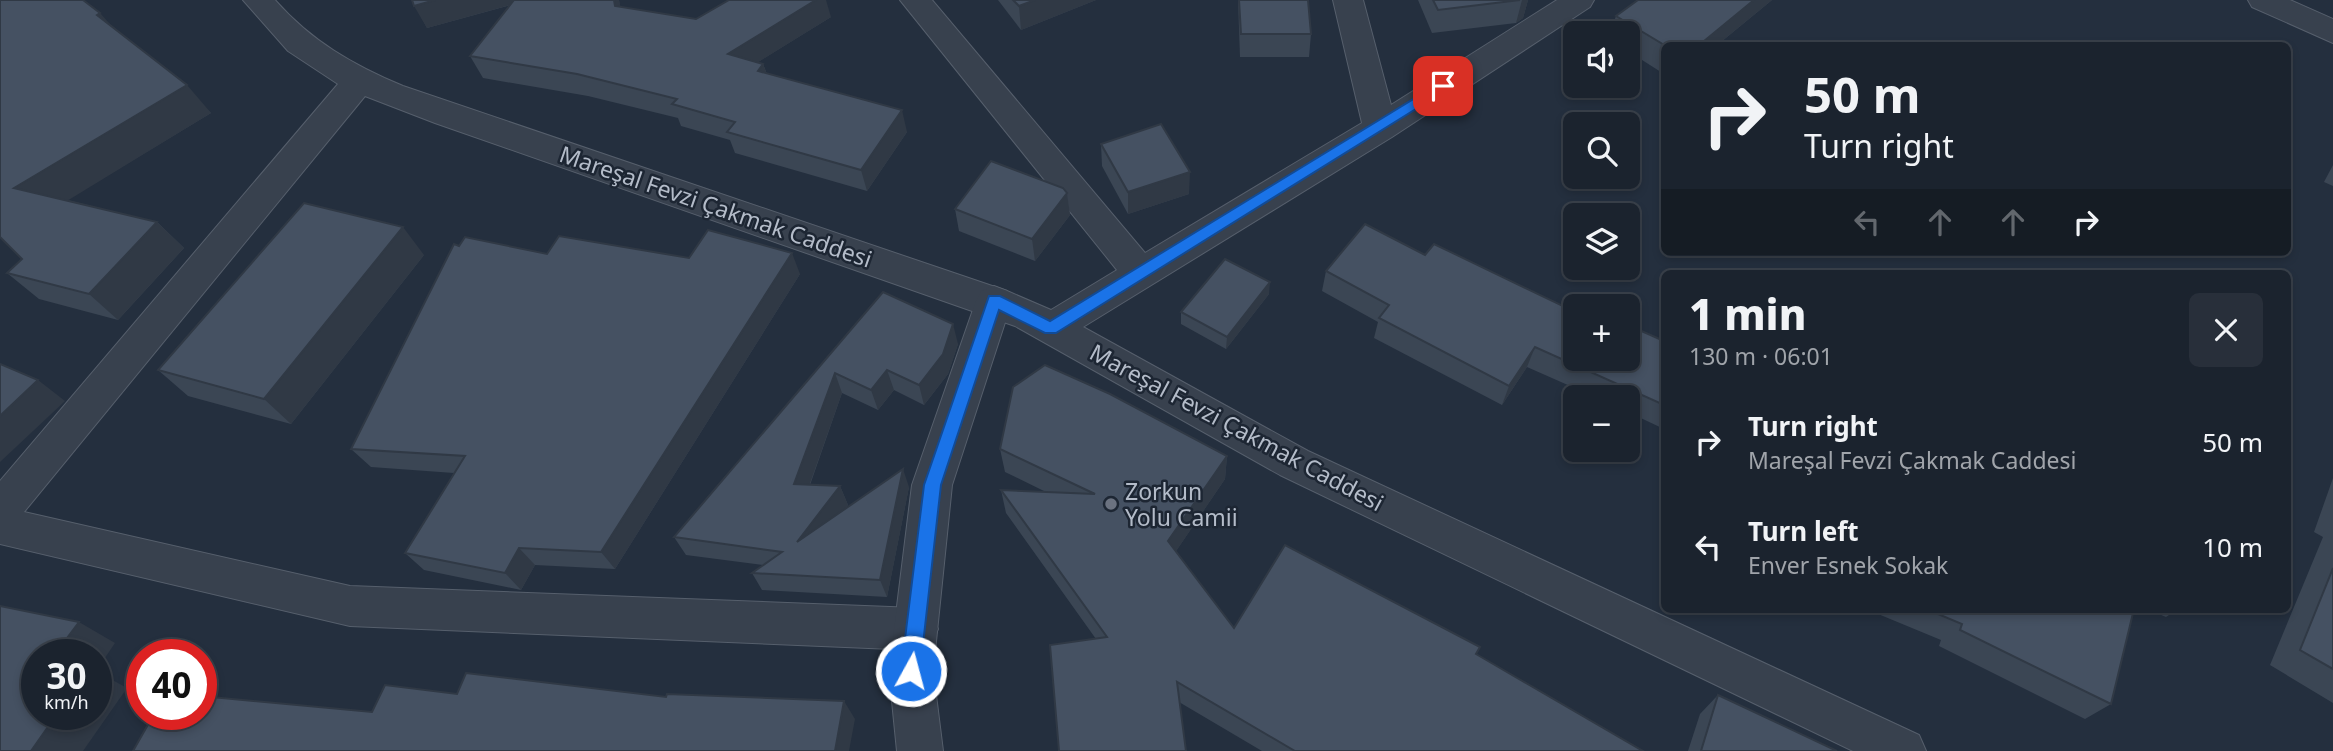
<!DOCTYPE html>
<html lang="en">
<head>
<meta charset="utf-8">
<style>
  :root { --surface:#1b232e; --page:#282f3a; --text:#f1f3f6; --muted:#a0a4aa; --line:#39404a }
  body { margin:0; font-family:"Noto Sans",sans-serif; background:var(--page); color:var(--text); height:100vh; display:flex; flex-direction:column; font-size:26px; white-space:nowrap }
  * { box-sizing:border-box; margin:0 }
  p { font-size:23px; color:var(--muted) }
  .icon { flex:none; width:38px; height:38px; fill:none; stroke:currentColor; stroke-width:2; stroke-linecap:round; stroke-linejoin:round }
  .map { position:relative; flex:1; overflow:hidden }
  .sheet { position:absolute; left:1661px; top:270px; width:630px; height:343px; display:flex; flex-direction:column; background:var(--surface); border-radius:10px; box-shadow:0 4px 10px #0003,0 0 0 2px var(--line) }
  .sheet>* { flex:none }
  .hud { position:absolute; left:1661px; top:42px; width:630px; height:214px; border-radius:10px; box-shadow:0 4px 10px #0003,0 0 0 2px var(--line); background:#1b232e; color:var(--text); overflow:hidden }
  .fabs { position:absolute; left:1563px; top:21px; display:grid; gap:14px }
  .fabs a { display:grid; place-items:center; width:77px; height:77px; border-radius:10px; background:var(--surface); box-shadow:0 4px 10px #0003,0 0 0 2px var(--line); font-size:35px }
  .speed { position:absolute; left:21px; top:639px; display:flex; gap:14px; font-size:35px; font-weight:700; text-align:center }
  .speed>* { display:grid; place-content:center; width:91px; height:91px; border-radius:50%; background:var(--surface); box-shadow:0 4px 10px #0003,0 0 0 2px var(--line); line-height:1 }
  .speed small { font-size:18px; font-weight:400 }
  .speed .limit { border:10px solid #d22; background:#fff; color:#111 }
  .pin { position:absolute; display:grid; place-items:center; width:60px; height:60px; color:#fff; margin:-30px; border-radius:14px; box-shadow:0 4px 10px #0006 }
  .me { position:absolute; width:77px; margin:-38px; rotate:7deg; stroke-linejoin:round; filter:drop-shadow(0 0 5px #0008) }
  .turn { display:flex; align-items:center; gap:24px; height:147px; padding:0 28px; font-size:32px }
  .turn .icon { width:91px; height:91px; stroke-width:2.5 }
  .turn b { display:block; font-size:49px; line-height:60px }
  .lanes { display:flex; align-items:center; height:66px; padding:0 28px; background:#0003; justify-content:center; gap:35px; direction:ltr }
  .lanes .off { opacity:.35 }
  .round { display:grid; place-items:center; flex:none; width:74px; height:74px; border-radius:10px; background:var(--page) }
  .summary { display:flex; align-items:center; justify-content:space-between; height:119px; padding:0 28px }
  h1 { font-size:42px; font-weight:800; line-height:52px }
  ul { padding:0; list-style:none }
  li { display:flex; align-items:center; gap:21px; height:105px; padding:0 28px }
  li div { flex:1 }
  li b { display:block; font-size:26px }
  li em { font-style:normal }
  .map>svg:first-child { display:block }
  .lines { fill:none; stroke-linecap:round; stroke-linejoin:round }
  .minor-casing { stroke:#565f6c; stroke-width:2 }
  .tertiary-casing { stroke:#565f6c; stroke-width:2 }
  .minor { fill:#38414e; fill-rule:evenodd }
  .tertiary { fill:#38414e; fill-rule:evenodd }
  .wall { fill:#3b4654 }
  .shaded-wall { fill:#303945 }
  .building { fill:#455162; stroke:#303945; stroke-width:2 }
  .route { fill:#1a73e8; stroke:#114b97; stroke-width:2 }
  .worship-dot { fill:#6b7280; stroke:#1d2633; stroke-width:2.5 }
  .labels { text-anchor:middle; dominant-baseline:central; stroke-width:5; stroke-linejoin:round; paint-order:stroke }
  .street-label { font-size:23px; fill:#b4bcc9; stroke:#1d2633 }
  .poi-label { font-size:23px; fill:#b4bcc9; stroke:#1d2633; text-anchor:start }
</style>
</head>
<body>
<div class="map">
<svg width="2333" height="751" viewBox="0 0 2333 751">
  <rect width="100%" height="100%" fill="#242f3e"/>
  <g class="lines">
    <g class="minor-casing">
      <g id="minor">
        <path d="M243,0H275C311,41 353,65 403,86L1007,291L1051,310L1117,270L900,0H932L1145,253L1362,123L1333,0H1363L1391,105L1557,0H1594L1590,7L1392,137L1083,327L1308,451L1919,735L1926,751H1853L1280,475L1015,326L435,123L365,96L24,512L350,586L916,608L931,614L938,629L931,644L916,650L350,626L0,544V481L338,84L288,51Z"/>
        <polygon points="2248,0 2290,0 2333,19 2333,43 2252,7"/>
      </g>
    </g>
    <g class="tertiary-casing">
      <polygon id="tertiary" points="994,286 1007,291 1012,301 952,485 933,671 943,751 897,751 889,671 912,485 976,301 981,291"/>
    </g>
    <use href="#minor" class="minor"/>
    <use href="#tertiary" class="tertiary"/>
  </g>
  <g class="wall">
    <polygon points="412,0 619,0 620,7 696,19 831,17 758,62 763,64 767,74 907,132 867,191 735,153 730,140 681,126 678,118 588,96 483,78 470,56 511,5 427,28"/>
    <polygon points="998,0 1096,0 1021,30"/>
    <polygon points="1238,0 1308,0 1311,34 1309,57 1240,57"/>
    <polygon points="1418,0 1528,0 1523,18 1516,23 1432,33"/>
    <polygon points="1772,0 1716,46 1664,46 1664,74 1628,51 1628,33 1610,33 1616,16"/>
    <polygon points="111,25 211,113 67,200 157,222 184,248 118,320 39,299 7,273 22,259"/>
    <polygon points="1101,144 1189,194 1128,214 1102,166"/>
    <polygon points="2333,165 2333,186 2324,182"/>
    <polygon points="1067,193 1070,215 1035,261 959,231 955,209"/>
    <polygon points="459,246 547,254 689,258 800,274 615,569 535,565 521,590 424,570 405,553 454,473 371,467 351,449"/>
    <polygon points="424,255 291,424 188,396 158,370"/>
    <polygon points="1425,255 1569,309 1664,341 1664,429 1628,412 1628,397 1595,397 1527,367 1502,405 1374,338 1378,322 1322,291 1326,271"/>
    <polygon points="883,292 958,344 948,374 924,405 894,390 878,410 842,393 810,485 840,486 848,505 845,509 909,487 887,597 762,590 752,573 763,565 686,555 674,537"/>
    <polygon points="1269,294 1226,349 1181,324 1181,312"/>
    <polygon points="1000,449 1227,456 1225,479 1176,551 1234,628 1476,654 1643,751 1262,751 1179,702 1096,639 1006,513 1001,490 1046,492 1005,472"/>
    <polygon points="2333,478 2333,703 2270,665 2323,537 2314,532"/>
    <polygon points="1866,609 2134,609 2111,704 2085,719 1939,646 1941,640"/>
    <polygon points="2147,609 2178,609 2166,617"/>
    <polygon points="1718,695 1837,751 1688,751 1700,714"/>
  </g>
  <g class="shaded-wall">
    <polygon points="435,0 528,0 427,28 414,6"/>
    <polygon points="614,0 619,0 625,28 615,6"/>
    <polygon points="816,0 826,0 831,17 736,76 728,54"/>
    <polygon points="1035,0 1096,0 1021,30 1019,6"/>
    <polygon points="1522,0 1528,0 1523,18 1516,23"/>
    <polygon points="1754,0 1772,0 1716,46 1698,46"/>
    <polygon points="100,13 125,41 97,15"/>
    <polygon points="763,64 771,85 758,71"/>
    <polygon points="187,85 211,113 44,215 14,188"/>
    <polygon points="902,110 907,132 867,191 861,170"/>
    <polygon points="1190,172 1189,194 1128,214 1128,192"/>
    <polygon points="1067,193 1070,215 1035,261 1032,239"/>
    <polygon points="157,222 184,248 118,320 89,294"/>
    <polygon points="403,227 424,255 291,424 264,399"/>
    <polygon points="792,253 800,274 615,569 601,552"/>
    <polygon points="1270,282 1269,294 1226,349 1227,337"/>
    <polygon points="953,324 958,344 948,374 924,405 919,385"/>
    <polygon points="1535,347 1527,367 1502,405 1509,386"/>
    <polygon points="887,370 894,390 878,410 871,390"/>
    <polygon points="835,373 842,393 803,503 794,484"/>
    <polygon points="38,380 65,401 0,462 0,416"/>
    <polygon points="1227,456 1225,479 1168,563 1168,541"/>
    <polygon points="903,469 909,487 887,597 880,580"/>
    <polygon points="840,486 848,505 806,559 797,542"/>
    <polygon points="519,548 535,565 521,590 505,573"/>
    <polygon points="79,622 115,643 96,671 96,654 55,654"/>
    <polygon points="96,671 127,688 83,751 31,751 57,714 96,714"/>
    <polygon points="844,701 855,719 849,751 835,751"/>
  </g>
  <g class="building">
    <polygon points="0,0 83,0 100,13 97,15 187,85 14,188 157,222 89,294 7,273 22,259 0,237"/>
    <polygon points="412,0 435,0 414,6"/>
    <polygon points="514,0 614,0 615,6 696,19 729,0 816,0 728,54 763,64 758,71 902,110 861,170 727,132 735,122 672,104 677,99 577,74 470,56"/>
    <polygon points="1013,0 1035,0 1019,6"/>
    <polygon points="1239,0 1308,0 1311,34 1241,34"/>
    <polygon points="1433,0 1520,0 1438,10"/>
    <polygon points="1638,0 1754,0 1698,46 1666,46 1616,16"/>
    <polygon points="1161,124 1190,172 1128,192 1101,144"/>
    <polygon points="991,161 1063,188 1067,193 1032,239 955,209"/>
    <polygon points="304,203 403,227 264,399 158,370"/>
    <polygon points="1365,224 1425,255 1434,244 1569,309 1572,302 1583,306 1575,306 1575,359 1628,359 1628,325 1664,341 1664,405 1535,347 1509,386 1379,318 1389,305 1326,271"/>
    <polygon points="708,230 792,253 601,552 519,548 505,573 405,553 465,456 351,449 454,244 459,246 465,237 547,254 559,236 689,258"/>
    <polygon points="1225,259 1270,282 1227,337 1181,312"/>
    <polygon points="883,292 953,324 943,354 919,385 887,370 871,390 835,373 794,484 840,486 797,542 903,469 880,580 752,573 782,552 674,537"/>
    <polygon points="0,364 38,380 0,416"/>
    <polygon points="1045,365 1110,394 1227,456 1168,541 1234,628 1285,545 1480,647 1476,654 1643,751 1295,751 1177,682 1186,751 1059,751 1050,645 1107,637 1001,490 1095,494 1000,449 1013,387"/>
    <polygon points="2333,568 2333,669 2300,650"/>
    <polygon points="0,606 79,622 55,654 37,654 37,714 57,714 31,751 0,751"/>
    <polygon points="1926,609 2134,609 2111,704 1960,630 1962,624"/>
    <polygon points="466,673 666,697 667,694 844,701 835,751 133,751 154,714 201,714 201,696 372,712 385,685 457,694"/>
    <polygon points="1718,695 1837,751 1701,751"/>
  </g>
  <polygon class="route" points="1443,81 1450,86 1448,89 1056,333 1045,333 999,310 941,485 920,671 917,677 911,679 904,677 901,671 924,485 989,296 1000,296 1050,321"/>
  <circle class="worship-dot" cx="1111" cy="504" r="7"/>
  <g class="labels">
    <g class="street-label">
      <text transform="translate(716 206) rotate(19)">Mareşal Fevzi Çakmak Caddesi</text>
      <text transform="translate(1237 427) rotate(28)">Mareşal Fevzi Çakmak Caddesi</text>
    </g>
    <g class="poi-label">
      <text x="1125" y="491">Zorkun<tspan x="1125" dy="26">Yolu Camii</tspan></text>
    </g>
  </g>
</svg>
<div class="fabs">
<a><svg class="icon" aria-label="sound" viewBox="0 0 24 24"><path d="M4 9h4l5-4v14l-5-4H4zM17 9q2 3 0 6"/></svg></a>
<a><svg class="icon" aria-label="search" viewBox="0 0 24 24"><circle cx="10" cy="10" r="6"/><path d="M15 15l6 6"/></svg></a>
<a><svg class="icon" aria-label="layers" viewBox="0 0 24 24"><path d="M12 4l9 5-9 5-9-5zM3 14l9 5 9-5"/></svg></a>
<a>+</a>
<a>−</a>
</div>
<div class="speed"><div>30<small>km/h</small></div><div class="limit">40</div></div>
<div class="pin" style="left:1443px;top:86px;background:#d93025"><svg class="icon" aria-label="arrive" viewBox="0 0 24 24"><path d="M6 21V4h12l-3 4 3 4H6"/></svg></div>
<svg class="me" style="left:911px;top:671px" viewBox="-20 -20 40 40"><circle r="17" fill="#1a73e8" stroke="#fff" stroke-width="3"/><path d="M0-11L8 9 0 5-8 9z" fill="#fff"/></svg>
<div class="hud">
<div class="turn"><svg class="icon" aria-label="right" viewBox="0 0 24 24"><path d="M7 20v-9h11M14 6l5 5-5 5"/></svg><div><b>50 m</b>Turn right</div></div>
<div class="lanes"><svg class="icon off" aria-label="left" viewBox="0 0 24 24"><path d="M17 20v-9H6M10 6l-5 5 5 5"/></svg><svg class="icon off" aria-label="ahead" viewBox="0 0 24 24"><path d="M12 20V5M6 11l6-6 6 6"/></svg><svg class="icon off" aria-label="ahead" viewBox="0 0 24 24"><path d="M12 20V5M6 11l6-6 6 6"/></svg><svg class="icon" aria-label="right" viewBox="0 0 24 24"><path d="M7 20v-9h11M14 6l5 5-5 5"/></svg></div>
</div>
<section class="sheet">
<div class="summary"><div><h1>1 min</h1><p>130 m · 06:01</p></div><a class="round"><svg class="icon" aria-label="close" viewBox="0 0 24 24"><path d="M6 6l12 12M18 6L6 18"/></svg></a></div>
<ul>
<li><svg class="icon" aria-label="right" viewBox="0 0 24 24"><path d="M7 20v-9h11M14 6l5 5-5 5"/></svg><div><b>Turn right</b><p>Mareşal Fevzi Çakmak Caddesi</p></div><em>50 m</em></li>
<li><svg class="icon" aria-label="left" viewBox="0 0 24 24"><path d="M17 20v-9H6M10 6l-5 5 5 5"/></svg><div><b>Turn left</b><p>Enver Esnek Sokak</p></div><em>10 m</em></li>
</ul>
</section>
</div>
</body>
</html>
